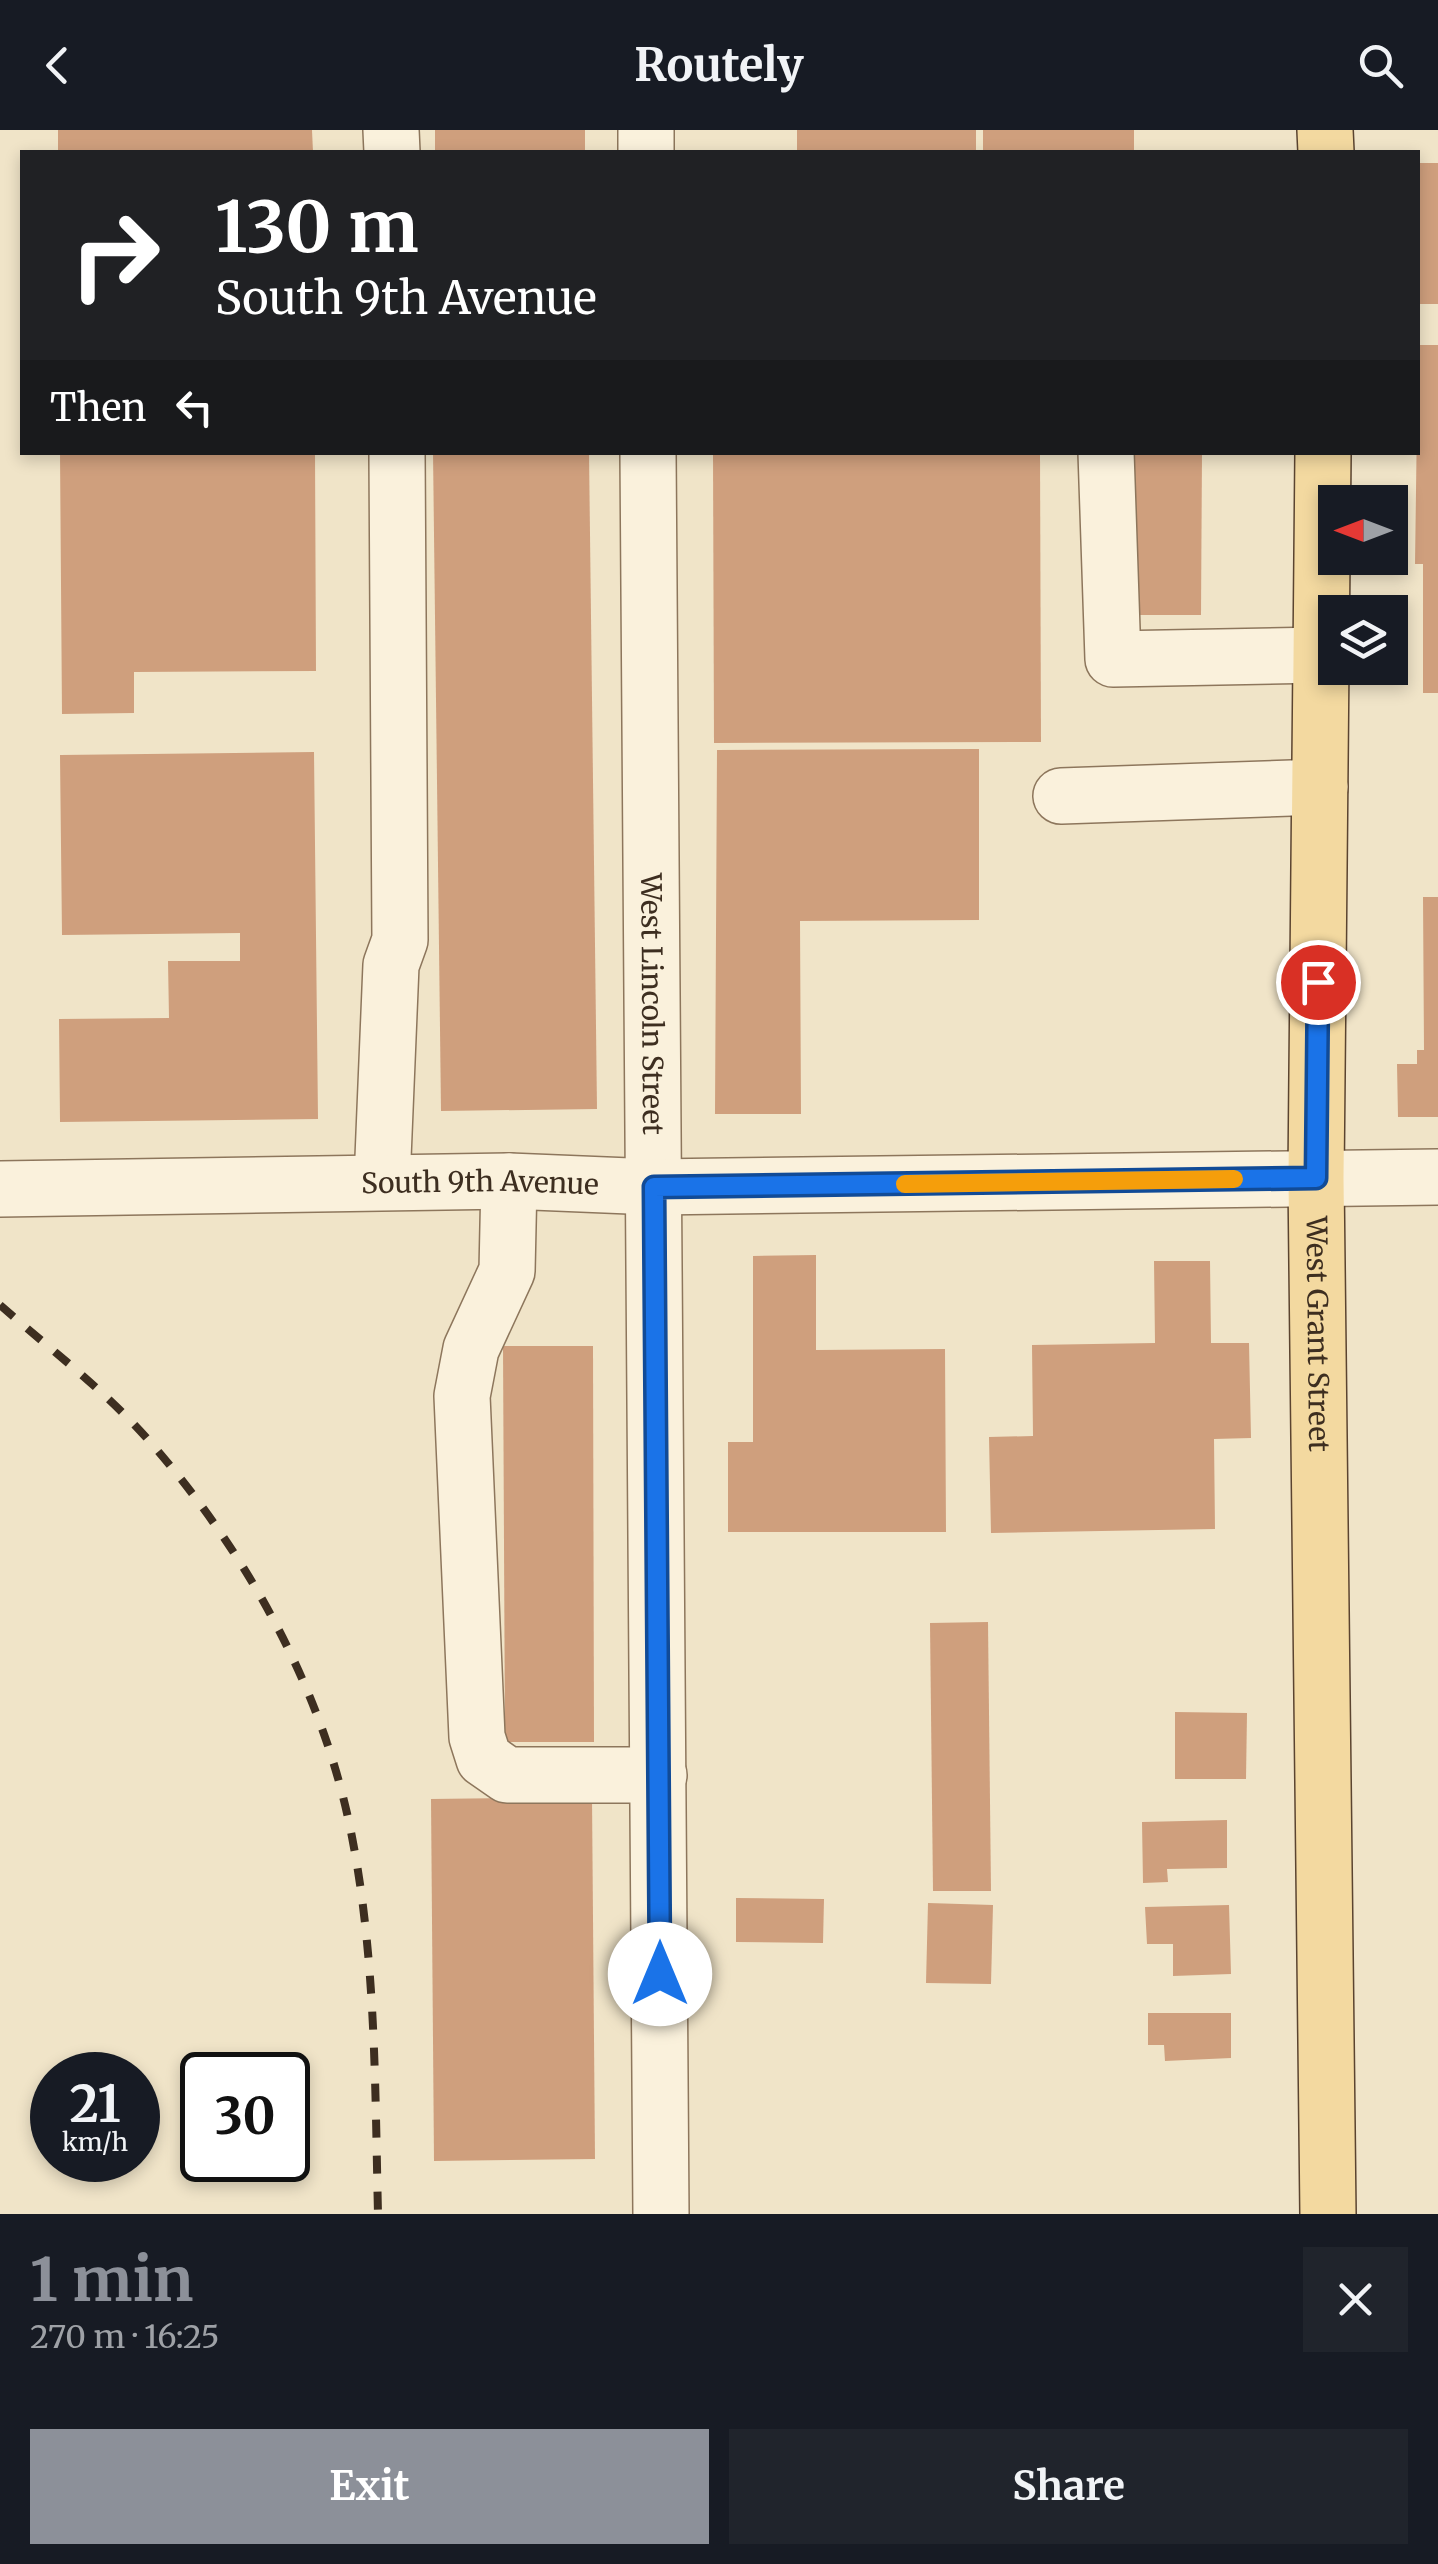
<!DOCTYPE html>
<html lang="en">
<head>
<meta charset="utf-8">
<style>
  :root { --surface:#171b24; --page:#20242c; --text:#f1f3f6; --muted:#9ea1a6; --accent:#8c9099 }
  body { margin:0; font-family:Merriweather,serif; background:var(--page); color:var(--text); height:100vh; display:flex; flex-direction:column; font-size:38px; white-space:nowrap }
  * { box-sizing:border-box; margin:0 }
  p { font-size:32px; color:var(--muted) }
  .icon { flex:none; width:55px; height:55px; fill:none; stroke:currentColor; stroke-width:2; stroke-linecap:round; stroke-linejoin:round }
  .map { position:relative; height:2084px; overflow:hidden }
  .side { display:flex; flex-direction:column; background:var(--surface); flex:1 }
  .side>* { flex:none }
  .hud { position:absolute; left:20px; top:20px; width:1400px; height:305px; border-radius:0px; box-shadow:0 5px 15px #0003; background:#202124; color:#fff; overflow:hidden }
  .needle { width:65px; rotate:270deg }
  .controls { position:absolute; left:1318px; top:355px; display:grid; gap:20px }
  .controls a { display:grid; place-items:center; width:90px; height:90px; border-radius:0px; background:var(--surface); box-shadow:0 5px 15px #0003; font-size:50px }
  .speed { position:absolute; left:30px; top:1922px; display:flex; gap:20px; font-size:50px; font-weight:700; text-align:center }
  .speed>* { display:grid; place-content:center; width:130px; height:130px; border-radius:50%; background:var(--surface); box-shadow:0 5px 15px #0003; line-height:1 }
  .speed small { font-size:25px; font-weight:400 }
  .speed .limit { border:5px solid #111; border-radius:15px; background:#fff; color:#111 }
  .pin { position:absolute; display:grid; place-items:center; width:85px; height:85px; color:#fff; margin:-42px; border:5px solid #fff; border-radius:50%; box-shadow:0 2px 10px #0007 }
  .me { position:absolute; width:110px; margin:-55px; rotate:0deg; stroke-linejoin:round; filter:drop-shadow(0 0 8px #0008) }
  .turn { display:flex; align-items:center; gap:35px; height:210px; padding:0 30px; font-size:45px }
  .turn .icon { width:130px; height:130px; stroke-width:2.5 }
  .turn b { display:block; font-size:70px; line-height:85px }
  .then { display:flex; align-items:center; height:95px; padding:0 30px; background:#0003; gap:20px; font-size:38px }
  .round { display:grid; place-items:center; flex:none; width:105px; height:105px; border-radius:0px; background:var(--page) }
  .headline { display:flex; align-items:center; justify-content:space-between; height:170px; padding:0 30px }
  h1 { font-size:60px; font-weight:700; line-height:75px; color:var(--accent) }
  .primary-button { display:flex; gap:20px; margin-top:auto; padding:20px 30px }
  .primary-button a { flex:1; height:115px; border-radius:0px; background:var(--accent); color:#fff; font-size:40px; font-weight:700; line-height:115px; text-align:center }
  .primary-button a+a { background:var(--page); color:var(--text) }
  header { display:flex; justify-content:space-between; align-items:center; height:130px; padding:0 30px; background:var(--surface); font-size:45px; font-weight:700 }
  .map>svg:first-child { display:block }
  .building { fill:#cf9f7d }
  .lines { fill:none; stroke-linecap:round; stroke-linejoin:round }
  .minor-casing { stroke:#8d765c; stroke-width:58 }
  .major-casing { stroke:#5b4430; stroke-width:58 }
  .minor { stroke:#faf1dc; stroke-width:55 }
  .major { stroke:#f3d9a0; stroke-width:55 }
  .rail { stroke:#3d2e20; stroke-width:8; stroke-dasharray:18 18; stroke-linecap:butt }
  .route-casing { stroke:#114b97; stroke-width:25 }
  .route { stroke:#1a73e8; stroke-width:18 }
  .slow { stroke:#f59e0b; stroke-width:18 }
  .labels { text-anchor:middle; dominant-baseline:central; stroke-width:9; stroke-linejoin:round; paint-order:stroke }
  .street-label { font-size:28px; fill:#3d2e20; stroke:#f7eed8 }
</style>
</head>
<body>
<header><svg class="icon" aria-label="back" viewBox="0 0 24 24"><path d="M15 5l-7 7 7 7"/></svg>Routely<svg class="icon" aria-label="search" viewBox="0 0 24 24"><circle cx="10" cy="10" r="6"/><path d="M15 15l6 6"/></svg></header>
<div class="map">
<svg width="1438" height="2084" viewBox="0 0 1438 2084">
  <rect width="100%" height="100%" fill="#f0e4c8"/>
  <g class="building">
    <polygon points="58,0 312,0 313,22 58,22"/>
    <rect x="435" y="0" width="150" height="22"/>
    <rect x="797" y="0" width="179" height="22"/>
    <rect x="983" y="0" width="151" height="22"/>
    <polygon points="1420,33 1438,33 1438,174 1419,174"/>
    <polygon points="1418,215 1438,215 1438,563 1423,563 1423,434 1415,434"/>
    <polygon points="60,322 315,322 316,541 134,542 134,583 62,584"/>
    <polygon points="433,322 589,322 597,979 441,981"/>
    <polygon points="713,322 1040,322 1041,612 714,613"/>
    <polygon points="1131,322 1202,322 1201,485 1130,485"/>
    <polygon points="979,619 979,790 800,791 801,984 715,984 717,620"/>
    <polygon points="314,622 318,989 60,992 59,889 169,888 168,831 240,831 240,803 62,805 60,625"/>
    <polygon points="1423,767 1438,767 1438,987 1398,987 1397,934 1417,934 1417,920 1424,920"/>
    <polygon points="816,1125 816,1220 945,1219 946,1402 728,1402 728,1312 753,1312 753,1126"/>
    <polygon points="1154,1131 1210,1131 1211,1213 1249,1213 1251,1308 1214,1309 1215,1399 991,1403 989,1307 1033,1306 1032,1215 1155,1213"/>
    <polygon points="503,1216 593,1216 594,1612 505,1612"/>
    <polygon points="988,1492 991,1761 933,1761 930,1493"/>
    <polygon points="1175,1582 1247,1583 1246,1649 1175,1649"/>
    <polygon points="592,1667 595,2029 434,2031 431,1669"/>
    <polygon points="1227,1690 1227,1738 1167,1739 1168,1752 1143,1753 1142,1692"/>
    <polygon points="736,1768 824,1769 823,1813 736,1812"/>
    <polygon points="928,1773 993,1775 991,1854 926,1853"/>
    <polygon points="1229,1775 1231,1844 1173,1846 1173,1814 1147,1814 1145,1777"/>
    <polygon points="1148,1883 1231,1883 1231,1928 1165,1931 1164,1915 1148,1915"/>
  </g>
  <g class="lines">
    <g class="minor-casing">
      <g id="minor">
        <polyline points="391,0 392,22"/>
        <polyline points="646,0 646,22"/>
        <path id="s1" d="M648,322L661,2084"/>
        <polyline points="1106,322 1113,529 1321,525"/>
        <polyline points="1061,666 1320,657"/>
        <polyline points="509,1051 507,1141 471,1219 462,1266 477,1607 484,1629 507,1645 659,1645"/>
        <polyline points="382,1052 391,835 400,810 397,322"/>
        <path id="s2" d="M0,1059L509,1051L654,1057L1438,1047"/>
      </g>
    </g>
    <g class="major-casing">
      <g id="major">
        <polyline points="1325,0 1326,22"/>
        <path id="s3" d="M1323,322L1316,1048L1328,2084"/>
      </g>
    </g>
    <use href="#minor" class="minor"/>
    <use href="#major" class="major"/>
    <path class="rail" d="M0,1175C51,1220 106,1261 151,1313C247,1423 324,1561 352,1707C376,1830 375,1958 378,2084"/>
  </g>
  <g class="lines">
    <g class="route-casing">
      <polyline id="route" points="660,1844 654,1057 1316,1048 1318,852"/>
    </g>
    <use href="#route" class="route"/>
    <polyline class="slow" points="905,1054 1234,1049"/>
  </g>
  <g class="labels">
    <g class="street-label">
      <text stroke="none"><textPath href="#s1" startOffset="552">West Lincoln Street</textPath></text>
      <text stroke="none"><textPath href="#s2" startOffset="480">South 9th Avenue</textPath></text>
      <text stroke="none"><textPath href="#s3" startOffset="882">West Grant Street</textPath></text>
    </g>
  </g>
</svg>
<div class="controls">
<a><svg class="needle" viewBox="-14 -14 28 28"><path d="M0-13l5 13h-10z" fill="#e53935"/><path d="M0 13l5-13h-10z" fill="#9ea1a6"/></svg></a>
<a><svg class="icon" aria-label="layers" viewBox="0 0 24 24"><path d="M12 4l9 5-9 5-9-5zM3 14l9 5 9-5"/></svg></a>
</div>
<div class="speed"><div>21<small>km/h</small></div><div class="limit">30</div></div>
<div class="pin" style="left:1318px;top:852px;background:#d93025"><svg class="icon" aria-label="arrive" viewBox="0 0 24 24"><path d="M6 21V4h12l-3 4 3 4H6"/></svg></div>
<svg class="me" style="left:660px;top:1844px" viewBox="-20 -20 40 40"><circle r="19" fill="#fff"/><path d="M0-13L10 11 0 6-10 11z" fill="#1a73e8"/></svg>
<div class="hud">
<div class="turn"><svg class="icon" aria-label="right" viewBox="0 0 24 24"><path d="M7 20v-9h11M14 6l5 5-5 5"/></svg><div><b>130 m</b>South 9th Avenue</div></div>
<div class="then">Then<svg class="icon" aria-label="left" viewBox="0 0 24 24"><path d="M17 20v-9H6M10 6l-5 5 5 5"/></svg></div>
</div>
</div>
<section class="side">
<div class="headline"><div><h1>1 min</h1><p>270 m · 16:25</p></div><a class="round"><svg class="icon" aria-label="close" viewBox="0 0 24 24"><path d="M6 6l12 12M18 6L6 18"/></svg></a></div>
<div class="primary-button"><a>Exit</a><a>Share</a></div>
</section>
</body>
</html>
